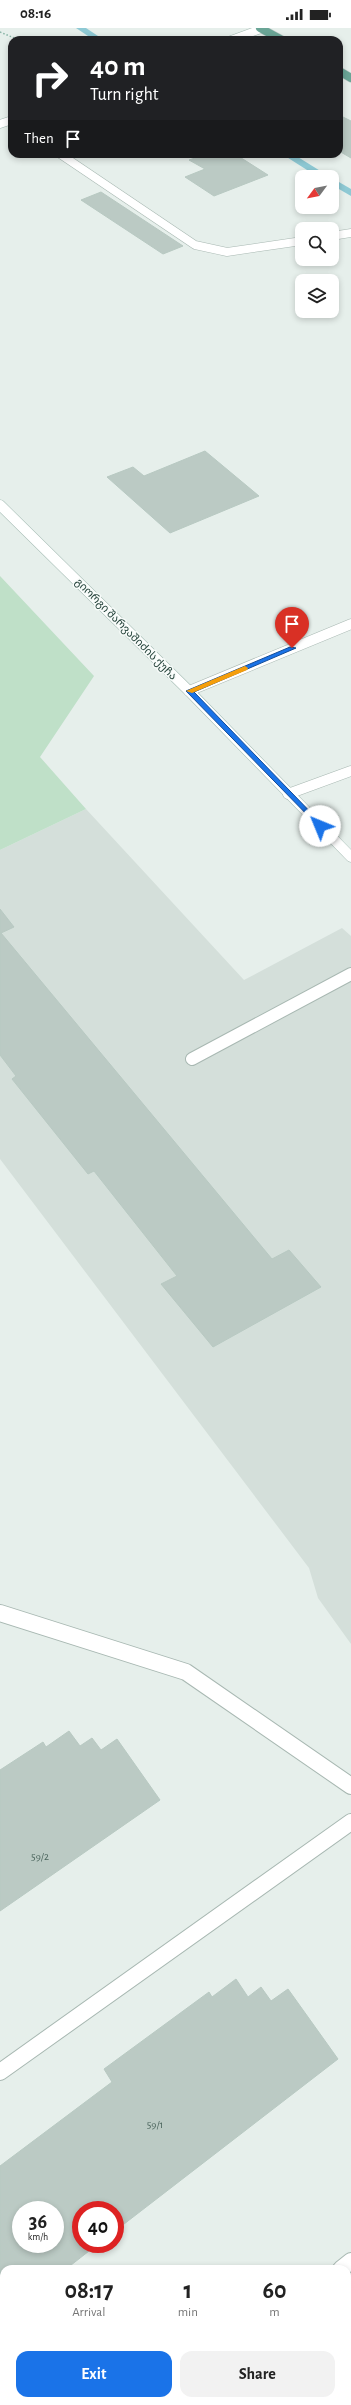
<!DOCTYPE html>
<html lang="en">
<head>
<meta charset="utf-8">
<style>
  :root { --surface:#fff; --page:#f2f2f2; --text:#222; --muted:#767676; --accent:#1a73e8 }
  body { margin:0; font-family:"Alegreya Sans","Noto Sans Georgian",sans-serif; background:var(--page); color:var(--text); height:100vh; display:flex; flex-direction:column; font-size:15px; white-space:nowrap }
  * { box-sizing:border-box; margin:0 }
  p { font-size:13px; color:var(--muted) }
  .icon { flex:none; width:22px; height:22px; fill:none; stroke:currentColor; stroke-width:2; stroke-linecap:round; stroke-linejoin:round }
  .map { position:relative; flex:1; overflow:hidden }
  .sheet { position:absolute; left:0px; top:2237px; width:351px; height:140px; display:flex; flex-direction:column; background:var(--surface); border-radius:12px 12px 0 0; box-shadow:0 2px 6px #0003 }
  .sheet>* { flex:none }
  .top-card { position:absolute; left:8px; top:8px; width:335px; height:122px; border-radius:12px; box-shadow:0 2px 6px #0003; background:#202124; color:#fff; overflow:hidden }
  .needle { width:26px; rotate:238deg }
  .tools { position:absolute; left:295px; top:142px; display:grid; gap:8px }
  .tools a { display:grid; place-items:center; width:44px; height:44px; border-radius:8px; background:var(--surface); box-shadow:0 2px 6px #0003; font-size:20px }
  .speed { position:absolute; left:12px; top:2173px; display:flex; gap:8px; font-size:20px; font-weight:700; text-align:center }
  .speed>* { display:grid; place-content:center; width:52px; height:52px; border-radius:50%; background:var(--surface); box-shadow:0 2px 6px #0003; line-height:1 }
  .speed small { font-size:10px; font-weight:400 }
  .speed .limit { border:6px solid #d22; background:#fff; color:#111 }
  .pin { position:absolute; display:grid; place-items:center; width:34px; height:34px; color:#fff; margin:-41px -17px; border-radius:50% 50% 50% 0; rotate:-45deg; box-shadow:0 0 4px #0007 }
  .pin .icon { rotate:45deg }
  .me { position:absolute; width:44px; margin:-22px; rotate:315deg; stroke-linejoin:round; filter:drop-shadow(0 0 3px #0008) }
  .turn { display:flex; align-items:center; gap:14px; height:84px; padding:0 16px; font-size:18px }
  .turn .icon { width:52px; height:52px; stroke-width:2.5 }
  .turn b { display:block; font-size:28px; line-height:34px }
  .then { display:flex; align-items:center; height:38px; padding:0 16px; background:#0003; gap:8px; font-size:15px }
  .eta { display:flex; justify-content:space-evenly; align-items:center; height:68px; text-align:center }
  .eta b { font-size:24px; font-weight:600; line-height:28px }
  .cta { display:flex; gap:8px; margin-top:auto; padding:8px 16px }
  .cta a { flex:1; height:46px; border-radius:12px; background:var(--accent); color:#fff; font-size:16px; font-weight:600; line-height:46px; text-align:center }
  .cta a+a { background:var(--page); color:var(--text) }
  .status { display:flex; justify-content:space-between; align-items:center; height:28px; padding:0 20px; background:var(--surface); direction:ltr }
  .status svg { height:11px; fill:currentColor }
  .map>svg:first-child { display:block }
  .built { fill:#d4dfda }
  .green { fill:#bfe0c8 }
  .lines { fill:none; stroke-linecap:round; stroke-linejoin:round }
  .stream { fill:#8ec9d4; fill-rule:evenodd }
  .building { fill:#bbcac4; stroke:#b8c9c2; fill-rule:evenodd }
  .lane-far3-casing { stroke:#a8b8b2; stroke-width:9 }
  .lane-far2-casing { stroke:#a8b8b2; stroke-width:11 }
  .lane-far1-casing { stroke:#a8b8b2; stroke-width:14 }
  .lane-casing { stroke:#a8b8b2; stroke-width:18 }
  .street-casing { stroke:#a8b8b2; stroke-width:18 }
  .secondary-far1-casing { stroke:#a4bbb3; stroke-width:9 }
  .secondary-casing { stroke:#a4bbb3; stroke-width:11 }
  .primary-casing { stroke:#c2cac8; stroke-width:9 }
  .path { stroke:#86b3a5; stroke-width:1.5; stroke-dasharray:1.5 2; stroke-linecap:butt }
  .lane-far3 { stroke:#fff; stroke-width:8 }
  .lane-far2 { stroke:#fff; stroke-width:10 }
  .lane-far1 { stroke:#fff; stroke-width:12 }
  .lane { stroke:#fff; stroke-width:16 }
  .street { stroke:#fff; stroke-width:16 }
  .secondary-far1 { stroke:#fff; stroke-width:8 }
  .secondary { stroke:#fff; stroke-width:10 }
  .primary { stroke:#6aa596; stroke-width:8 }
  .route { fill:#1a73e8; stroke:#114b97 }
  .slow { fill:#f59e0b }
  .labels { text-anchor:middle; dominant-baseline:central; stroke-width:3; stroke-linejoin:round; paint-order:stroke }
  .street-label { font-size:11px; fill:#24423a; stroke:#f7fbf9 }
  .near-number-label { font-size:11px; fill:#4a645c }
</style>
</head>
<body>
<div class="status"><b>08:16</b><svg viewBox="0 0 49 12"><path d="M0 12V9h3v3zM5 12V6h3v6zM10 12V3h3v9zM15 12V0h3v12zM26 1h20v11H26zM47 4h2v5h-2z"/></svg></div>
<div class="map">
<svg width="351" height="2377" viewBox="0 0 351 2377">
  <rect width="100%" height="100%" fill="#e6efeb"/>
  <polygon class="built" points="86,781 244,952 342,900 351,908 351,1616 318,1570 309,1540 0,1131 0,822"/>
  <polygon class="green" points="0,548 94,648 40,729 86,781 0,822"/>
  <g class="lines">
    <g class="stream">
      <polygon points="76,0 86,0 104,12 94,12"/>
      <polygon points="282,126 293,126 330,149 318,149"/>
      <polygon points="332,150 351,161 351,168 332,157"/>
    </g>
  </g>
  <g class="building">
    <polygon points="339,87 351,93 351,130 339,123"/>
    <polygon points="194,126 235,126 268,147 214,168 185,149 205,141 189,132 198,129"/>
    <polygon points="101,164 183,218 163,226 81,172"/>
    <polygon points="205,423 259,468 170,505 107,449 133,439 144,448"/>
    <polygon points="0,881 14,899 1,905 272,1231 289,1222 321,1259 213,1319 161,1256 177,1248 94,1143 88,1146 12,1051 16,1048 0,1027"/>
    <polygon points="69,1703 80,1718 92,1710 101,1722 117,1711 160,1772 0,1883 0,1742 43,1714 46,1719"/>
    <path d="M236,1951L248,1969L261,1959L271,1973L288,1961L338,2031L115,2203V2182H81V2216H98L66,2241H4V2289L0,2292V2138L112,2054L104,2041L209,1964L212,1969ZM21,2182H55V2216H21Z"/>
  </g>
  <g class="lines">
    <g class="lane-far3-casing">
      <g id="lane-far3">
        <polyline points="60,126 195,217 227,224 302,213"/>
        <polyline points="332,208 351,205"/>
      </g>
    </g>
    <g class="lane-far2-casing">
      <g id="lane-far2">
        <polyline points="189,663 351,596"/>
        <polyline points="288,766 351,743"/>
      </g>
    </g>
    <g class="lane-far1-casing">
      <polyline id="lane-far1" points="192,1031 351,946"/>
    </g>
    <g class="lane-casing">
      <g id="lane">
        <polyline points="0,1585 186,1644 351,1758"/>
        <polyline points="0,2044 351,1794"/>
      </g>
    </g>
    <g class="street-casing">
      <g id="street">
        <polyline points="341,2241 351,2233"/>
        <polyline points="165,2377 170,2373"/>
      </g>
    </g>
    <g class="secondary-far1-casing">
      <g id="secondary-far1">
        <polyline points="231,12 261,1"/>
        <polyline points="0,96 12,92"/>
      </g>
    </g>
    <g class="secondary-casing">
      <polyline id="secondary" points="0,477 189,663 351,829"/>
    </g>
    <g class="primary-casing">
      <g id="primary">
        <polyline points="260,0 282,12"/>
        <polyline points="339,43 351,50"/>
      </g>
    </g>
    <polyline class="path" points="0,4 19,12"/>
    <use href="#lane-far3" class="lane-far3"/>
    <use href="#lane-far2" class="lane-far2"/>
    <use href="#lane-far1" class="lane-far1"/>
    <use href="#lane" class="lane"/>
    <use href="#street" class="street"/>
    <use href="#secondary-far1" class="secondary-far1"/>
    <use href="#secondary" class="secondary"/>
    <use href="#primary" class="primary"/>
  </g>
  <polygon class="route" points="290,619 296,620 194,664 322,796 322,800 320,800 186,663"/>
  <polygon class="slow" points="245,638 248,640 247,642 192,665 186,663"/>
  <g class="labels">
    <g class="street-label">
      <text transform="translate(126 601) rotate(45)">გიორგი შარვაშიძის ქუჩა</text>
    </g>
    <g class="near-number-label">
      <text x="40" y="1828">59/2</text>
      <text x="155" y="2096">59/1</text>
    </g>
  </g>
</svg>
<div class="tools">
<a><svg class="needle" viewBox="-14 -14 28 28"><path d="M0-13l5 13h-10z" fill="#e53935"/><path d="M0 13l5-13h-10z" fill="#767676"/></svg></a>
<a><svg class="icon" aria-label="search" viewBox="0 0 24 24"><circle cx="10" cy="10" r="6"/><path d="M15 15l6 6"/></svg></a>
<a><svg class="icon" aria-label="layers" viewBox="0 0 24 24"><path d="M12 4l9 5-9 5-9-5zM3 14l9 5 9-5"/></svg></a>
</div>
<div class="speed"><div>36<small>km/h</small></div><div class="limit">40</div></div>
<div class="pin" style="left:292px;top:620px;background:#d93025"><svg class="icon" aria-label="arrive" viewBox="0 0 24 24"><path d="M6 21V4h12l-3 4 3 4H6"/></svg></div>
<svg class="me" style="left:320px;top:798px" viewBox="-20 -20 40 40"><circle r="19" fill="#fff"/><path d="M0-13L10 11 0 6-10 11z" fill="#1a73e8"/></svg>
<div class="top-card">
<div class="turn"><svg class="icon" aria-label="right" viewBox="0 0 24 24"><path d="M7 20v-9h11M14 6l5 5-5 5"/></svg><div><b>40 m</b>Turn right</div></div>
<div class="then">Then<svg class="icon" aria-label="arrive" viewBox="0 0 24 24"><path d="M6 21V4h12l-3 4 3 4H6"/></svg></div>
</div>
<section class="sheet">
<div class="eta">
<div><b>08:17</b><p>Arrival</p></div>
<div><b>1</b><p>min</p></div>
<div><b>60</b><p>m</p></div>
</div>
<div class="cta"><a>Exit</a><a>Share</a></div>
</section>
</div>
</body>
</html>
